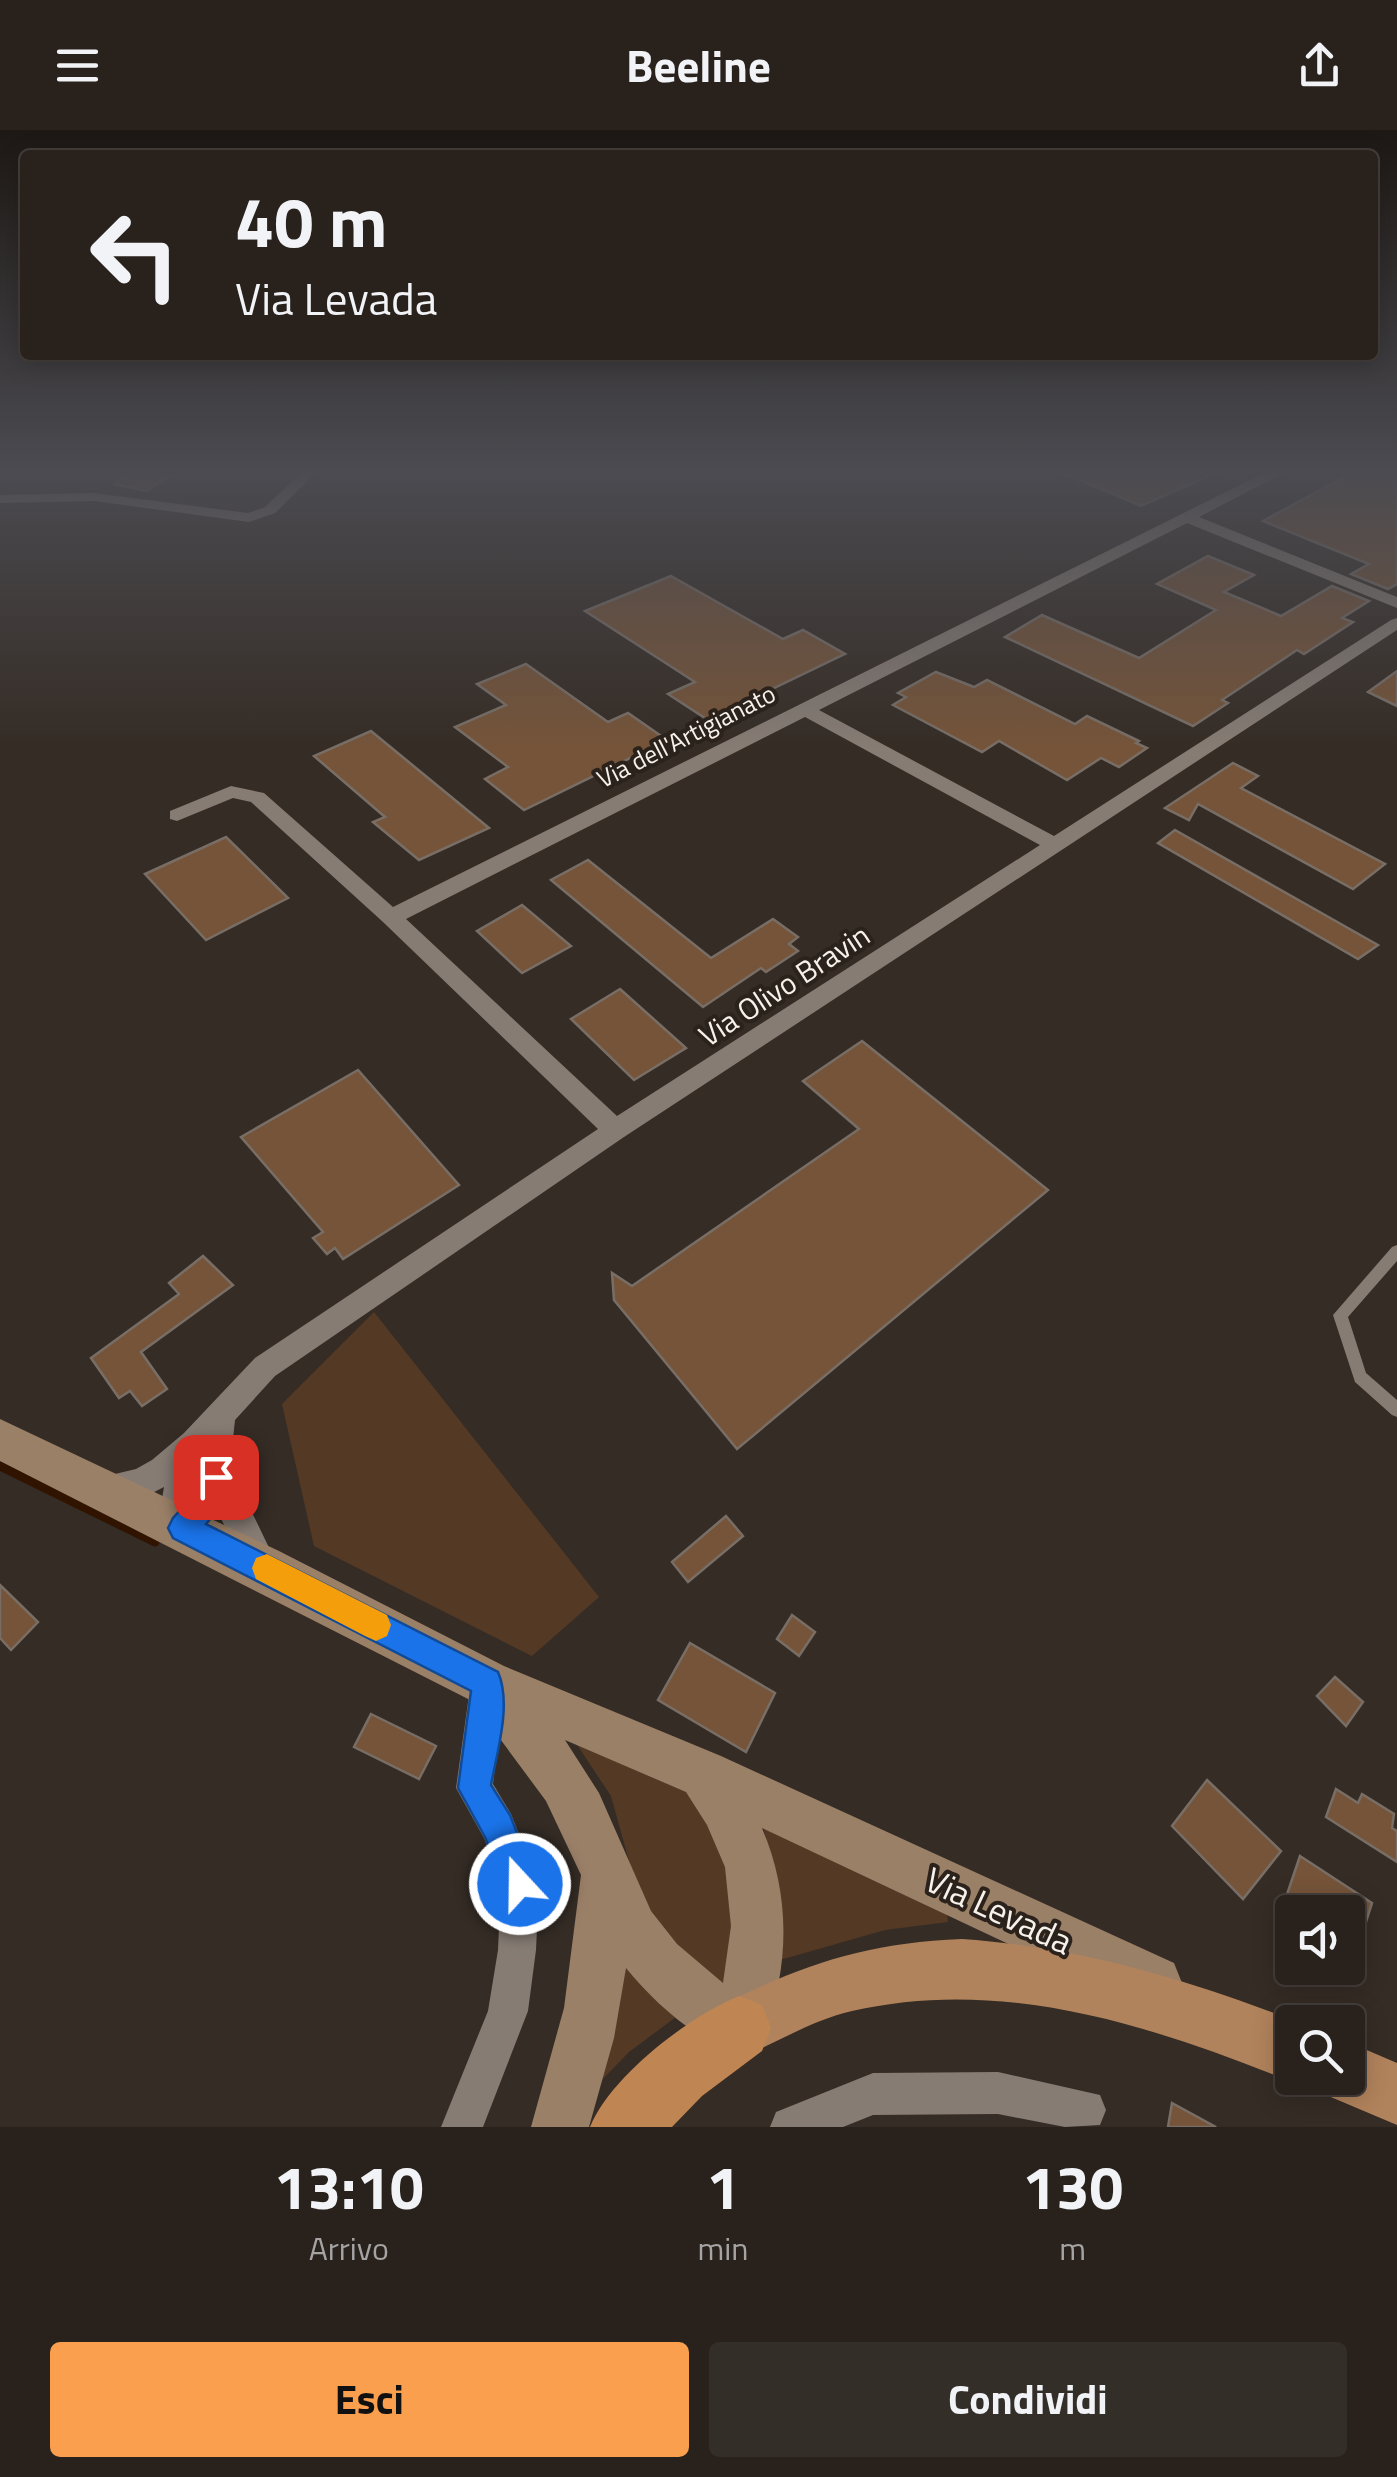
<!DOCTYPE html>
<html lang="it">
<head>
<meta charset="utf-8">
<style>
  :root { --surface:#28211c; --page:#342e29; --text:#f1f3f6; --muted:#a5a3a3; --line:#443e3b; --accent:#fa9f4e }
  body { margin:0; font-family:"Titillium Web",sans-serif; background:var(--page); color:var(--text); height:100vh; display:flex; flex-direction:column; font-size:38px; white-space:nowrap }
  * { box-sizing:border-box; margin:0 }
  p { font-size:32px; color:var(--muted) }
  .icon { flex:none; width:55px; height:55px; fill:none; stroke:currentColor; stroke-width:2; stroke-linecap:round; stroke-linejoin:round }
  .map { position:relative; height:1997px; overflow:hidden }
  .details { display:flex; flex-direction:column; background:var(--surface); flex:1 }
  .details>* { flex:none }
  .banner { position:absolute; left:20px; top:20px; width:1358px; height:210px; border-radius:10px; box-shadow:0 5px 25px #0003,0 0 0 2px var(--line); background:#28211c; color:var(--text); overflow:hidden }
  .fabs { position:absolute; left:1275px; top:1765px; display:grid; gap:20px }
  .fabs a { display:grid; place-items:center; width:90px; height:90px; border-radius:10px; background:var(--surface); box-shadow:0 5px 25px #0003,0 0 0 2px var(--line); font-size:50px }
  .pin { position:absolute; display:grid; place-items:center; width:85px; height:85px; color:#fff; margin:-42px; border-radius:20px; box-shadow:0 5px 15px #0006 }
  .me { position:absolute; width:110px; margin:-55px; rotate:339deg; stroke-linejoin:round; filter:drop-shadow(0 0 8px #0008) }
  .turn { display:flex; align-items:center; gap:35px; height:210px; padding:0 50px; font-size:45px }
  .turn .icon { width:130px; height:130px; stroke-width:2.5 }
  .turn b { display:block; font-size:70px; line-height:85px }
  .eta { display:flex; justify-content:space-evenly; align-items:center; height:170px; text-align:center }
  .eta b { font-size:60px; font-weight:700; line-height:70px }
  .primary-button { display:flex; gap:20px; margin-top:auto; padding:20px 50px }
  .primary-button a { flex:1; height:115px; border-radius:10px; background:var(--accent); color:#111; font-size:40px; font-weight:700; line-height:115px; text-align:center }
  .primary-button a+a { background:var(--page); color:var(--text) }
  header { display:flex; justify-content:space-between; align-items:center; height:130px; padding:0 50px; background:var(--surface); font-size:45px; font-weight:700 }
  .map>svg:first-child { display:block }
  .green { fill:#543a25 }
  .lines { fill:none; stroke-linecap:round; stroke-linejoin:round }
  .stream { stroke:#301400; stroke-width:9 }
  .building { fill:#755439; stroke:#786e66; stroke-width:2.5 }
  .service { fill:#867c74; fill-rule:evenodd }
  .minor { fill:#867c74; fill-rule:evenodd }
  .secondary { fill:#9b8068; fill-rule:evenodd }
  .primary { fill:#b1835c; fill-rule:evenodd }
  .trunk { fill:#bf8654; fill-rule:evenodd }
  .route { fill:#1a73e8; stroke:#114b97; stroke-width:2.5 }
  .slow { fill:#f59e0b }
  .labels { text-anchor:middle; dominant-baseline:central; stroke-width:8; stroke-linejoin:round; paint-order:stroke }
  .far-street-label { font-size:25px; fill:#f7f1ec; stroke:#2b221c }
  .street-label { font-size:30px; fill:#f7f1ec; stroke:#2b221c }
  .near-street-label { font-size:35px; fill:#f7f1ec; stroke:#2b221c }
</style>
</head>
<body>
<header><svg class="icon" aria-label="menu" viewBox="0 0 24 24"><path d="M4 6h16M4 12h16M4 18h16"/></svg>Beeline<svg class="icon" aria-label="share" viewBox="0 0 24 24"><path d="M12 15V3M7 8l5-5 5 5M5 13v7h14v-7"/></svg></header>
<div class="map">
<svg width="1397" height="1997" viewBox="0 0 1397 1997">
  <rect width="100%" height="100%" fill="#352c25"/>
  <g class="green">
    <polygon points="374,1182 599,1467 532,1526 314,1416 282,1274"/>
    <polygon points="576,1613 679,1648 741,1746 730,1855 720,1852 661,1805 636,1756 611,1666"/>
    <polygon points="763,1696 947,1784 948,1792 885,1800 780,1830 773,1737"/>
    <polygon points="626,1825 680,1884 629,1922 592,1960"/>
  </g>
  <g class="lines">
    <polyline class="stream" points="0,1336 155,1412"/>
  </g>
  <g class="building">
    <polygon points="132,340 170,346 146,361 114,354"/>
    <polygon points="1056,340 1222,340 1141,376"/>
    <polygon points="1357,340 1397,340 1397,454 1388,459 1351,444 1369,434 1263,391"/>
    <polygon points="1208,426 1254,445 1224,462 1281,486 1332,456 1369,471 1342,488 1353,492 1304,524 1297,520 1222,570 1228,573 1193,596 1005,507 1042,485 1139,528 1216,480 1157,454"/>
    <polygon points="671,446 783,509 803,500 845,524 708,590 668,564 695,552 585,481"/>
    <polygon points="526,534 608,592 628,583 667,610 524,680 485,649 508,637 455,597 506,575 477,554"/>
    <polygon points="1397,541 1397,576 1368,562"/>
    <polygon points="936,542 974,557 987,550 1075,594 1087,586 1139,611 1136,613 1147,618 1119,637 1101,628 1067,650 999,611 982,622 893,575 906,567 898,563"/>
    <polygon points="371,601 489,698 419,730 373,692 385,687 314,626"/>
    <polygon points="1233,633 1258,646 1241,658 1385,734 1353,759 1198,674 1189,690 1165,678"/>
    <polygon points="1175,700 1378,815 1358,829 1158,713"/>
    <polygon points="226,707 288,768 206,810 145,744"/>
    <polygon points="588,730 711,828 773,789 798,807 789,814 798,821 766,842 761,838 703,877 551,750"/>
    <polygon points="522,775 571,816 522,843 477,801"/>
    <polygon points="620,859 686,918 634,950 571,889"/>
    <polygon points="862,911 1048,1060 737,1319 614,1170 612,1143 632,1156 859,999 803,951"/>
    <polygon points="358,940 459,1055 343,1129 335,1118 327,1124 313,1108 323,1102 241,1007"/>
    <polygon points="203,1126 233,1155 141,1222 167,1259 142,1276 130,1261 119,1268 91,1228 179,1164 169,1153"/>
    <polygon points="726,1386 743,1406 688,1452 672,1432"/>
    <polygon points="0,1455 38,1492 11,1520 0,1508"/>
    <polygon points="792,1485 815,1502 799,1526 777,1509"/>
    <polygon points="690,1513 775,1563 746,1622 658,1570"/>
    <polygon points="1335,1547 1363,1572 1346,1596 1317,1566"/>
    <polygon points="371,1584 436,1616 419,1649 354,1617"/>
    <polygon points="1207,1650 1281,1721 1243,1769 1172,1696"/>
    <polygon points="1336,1659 1358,1673 1362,1664 1394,1684 1392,1698 1397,1701 1397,1732 1326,1687"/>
    <polygon points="1300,1726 1372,1773 1352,1836 1348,1836 1348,1782 1281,1782"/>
    <polygon points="1172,1973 1216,1997 1168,1997"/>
  </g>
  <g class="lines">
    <polygon class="service" points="1397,1115 1397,1131 1348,1187 1366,1243 1397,1270 1397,1287 1392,1285 1355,1252 1333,1185 1392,1117"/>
    <g class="minor">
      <polygon points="305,339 320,339 275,383 249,392 94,371 0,373 0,365 94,363 248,383 265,377"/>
      <path d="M1272,339H1291L1199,387L1397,467V478L1187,393L819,580L1054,706L1391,490L1397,488V500L624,1007L275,1246L235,1290L230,1337L276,1432L271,1443L260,1448L249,1443L218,1383L194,1409L183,1414L163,1404L158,1393L164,1357C144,1368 116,1380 94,1371L89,1360L94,1349L136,1339L152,1330L184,1303L255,1228L598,999L383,792L251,672L233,668L177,691L170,689V681L231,656L264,663L393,777ZM805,587L1040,715L617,986L406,789Z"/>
      <polygon points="487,1541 499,1546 504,1558 493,1654 511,1684 539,1754 536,1820 528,1881 483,1997 441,1997 488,1881 498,1820 501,1754 484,1708 456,1658 470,1558 475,1546"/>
      <polygon points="998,1942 1100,1965 1106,1980 1100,1995 1065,1997 998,1984 873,1985 843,1997 770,1997 776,1982 873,1943"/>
    </g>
    <path class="secondary" d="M0,1289L279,1421L504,1536L721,1626L1174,1833L1182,1853L1174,1873L1154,1881L1134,1873L762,1698C793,1771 789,1845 759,1918L739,1926C695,1908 656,1875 626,1838L614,1908L589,1997H531L564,1878L581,1745L546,1671L472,1571L0,1331ZM565,1610L686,1662L707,1695L725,1737L731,1796L723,1853L677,1814L651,1781L599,1663Z"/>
    <g class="primary">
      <path d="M962,1809C1078,1817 1184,1848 1292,1890L1297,1892H1292V1948H1302L1292,1952C1153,1896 1003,1846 852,1881C812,1890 777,1913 739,1928L718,1919L709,1898L718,1877C804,1834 865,1813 962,1809Z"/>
      <polygon points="1348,1912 1397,1933 1397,1995 1326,1965 1319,1948 1348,1948"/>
    </g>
    <path class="trunk" d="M739,1866L762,1875L771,1898L762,1921L702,1966L672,1997H590C611,1946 688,1887 739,1866Z"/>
  </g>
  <linearGradient id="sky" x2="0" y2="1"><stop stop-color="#1d1814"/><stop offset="0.55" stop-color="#4b4b51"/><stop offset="1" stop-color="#4b4b51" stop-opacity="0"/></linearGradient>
  <rect width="1397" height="619" fill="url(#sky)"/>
  <path class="route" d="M216,1334L226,1338C235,1360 220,1378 206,1394L498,1542C512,1574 497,1622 491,1655L510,1685L537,1754L532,1767L520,1772L508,1767L485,1707L458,1658L471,1561L173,1408L168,1398L173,1388L199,1360L206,1338Z"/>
  <polygon class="slow" points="267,1424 387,1485 391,1495 387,1506 376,1511 365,1506 256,1449 252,1438 256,1428"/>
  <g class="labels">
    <g class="far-street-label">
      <text transform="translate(686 606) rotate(-27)">Via dell'Artigianato</text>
    </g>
    <g class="street-label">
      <text transform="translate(784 855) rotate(-33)">Via Olivo Bravin</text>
    </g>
    <g class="near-street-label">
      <text transform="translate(999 1780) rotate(25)">Via Levada</text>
    </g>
  </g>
</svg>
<div class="fabs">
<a><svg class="icon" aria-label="sound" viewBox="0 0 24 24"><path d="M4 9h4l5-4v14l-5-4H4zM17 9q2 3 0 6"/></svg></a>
<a><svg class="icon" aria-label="search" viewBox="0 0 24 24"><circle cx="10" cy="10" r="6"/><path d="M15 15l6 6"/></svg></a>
</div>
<div class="pin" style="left:216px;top:1347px;background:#d93025"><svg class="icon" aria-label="arrive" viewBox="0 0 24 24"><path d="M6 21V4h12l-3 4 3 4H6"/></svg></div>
<svg class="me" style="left:520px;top:1754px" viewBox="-20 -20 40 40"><circle r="17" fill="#1a73e8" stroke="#fff" stroke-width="3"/><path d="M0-11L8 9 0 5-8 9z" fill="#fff"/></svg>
<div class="banner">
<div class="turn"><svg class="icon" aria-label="left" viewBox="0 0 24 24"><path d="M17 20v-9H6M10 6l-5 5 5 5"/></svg><div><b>40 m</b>Via Levada</div></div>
</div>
</div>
<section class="details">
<div class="eta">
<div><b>13:10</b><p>Arrivo</p></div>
<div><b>1</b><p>min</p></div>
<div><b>130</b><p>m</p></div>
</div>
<div class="primary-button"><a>Esci</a><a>Condividi</a></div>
</section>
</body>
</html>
